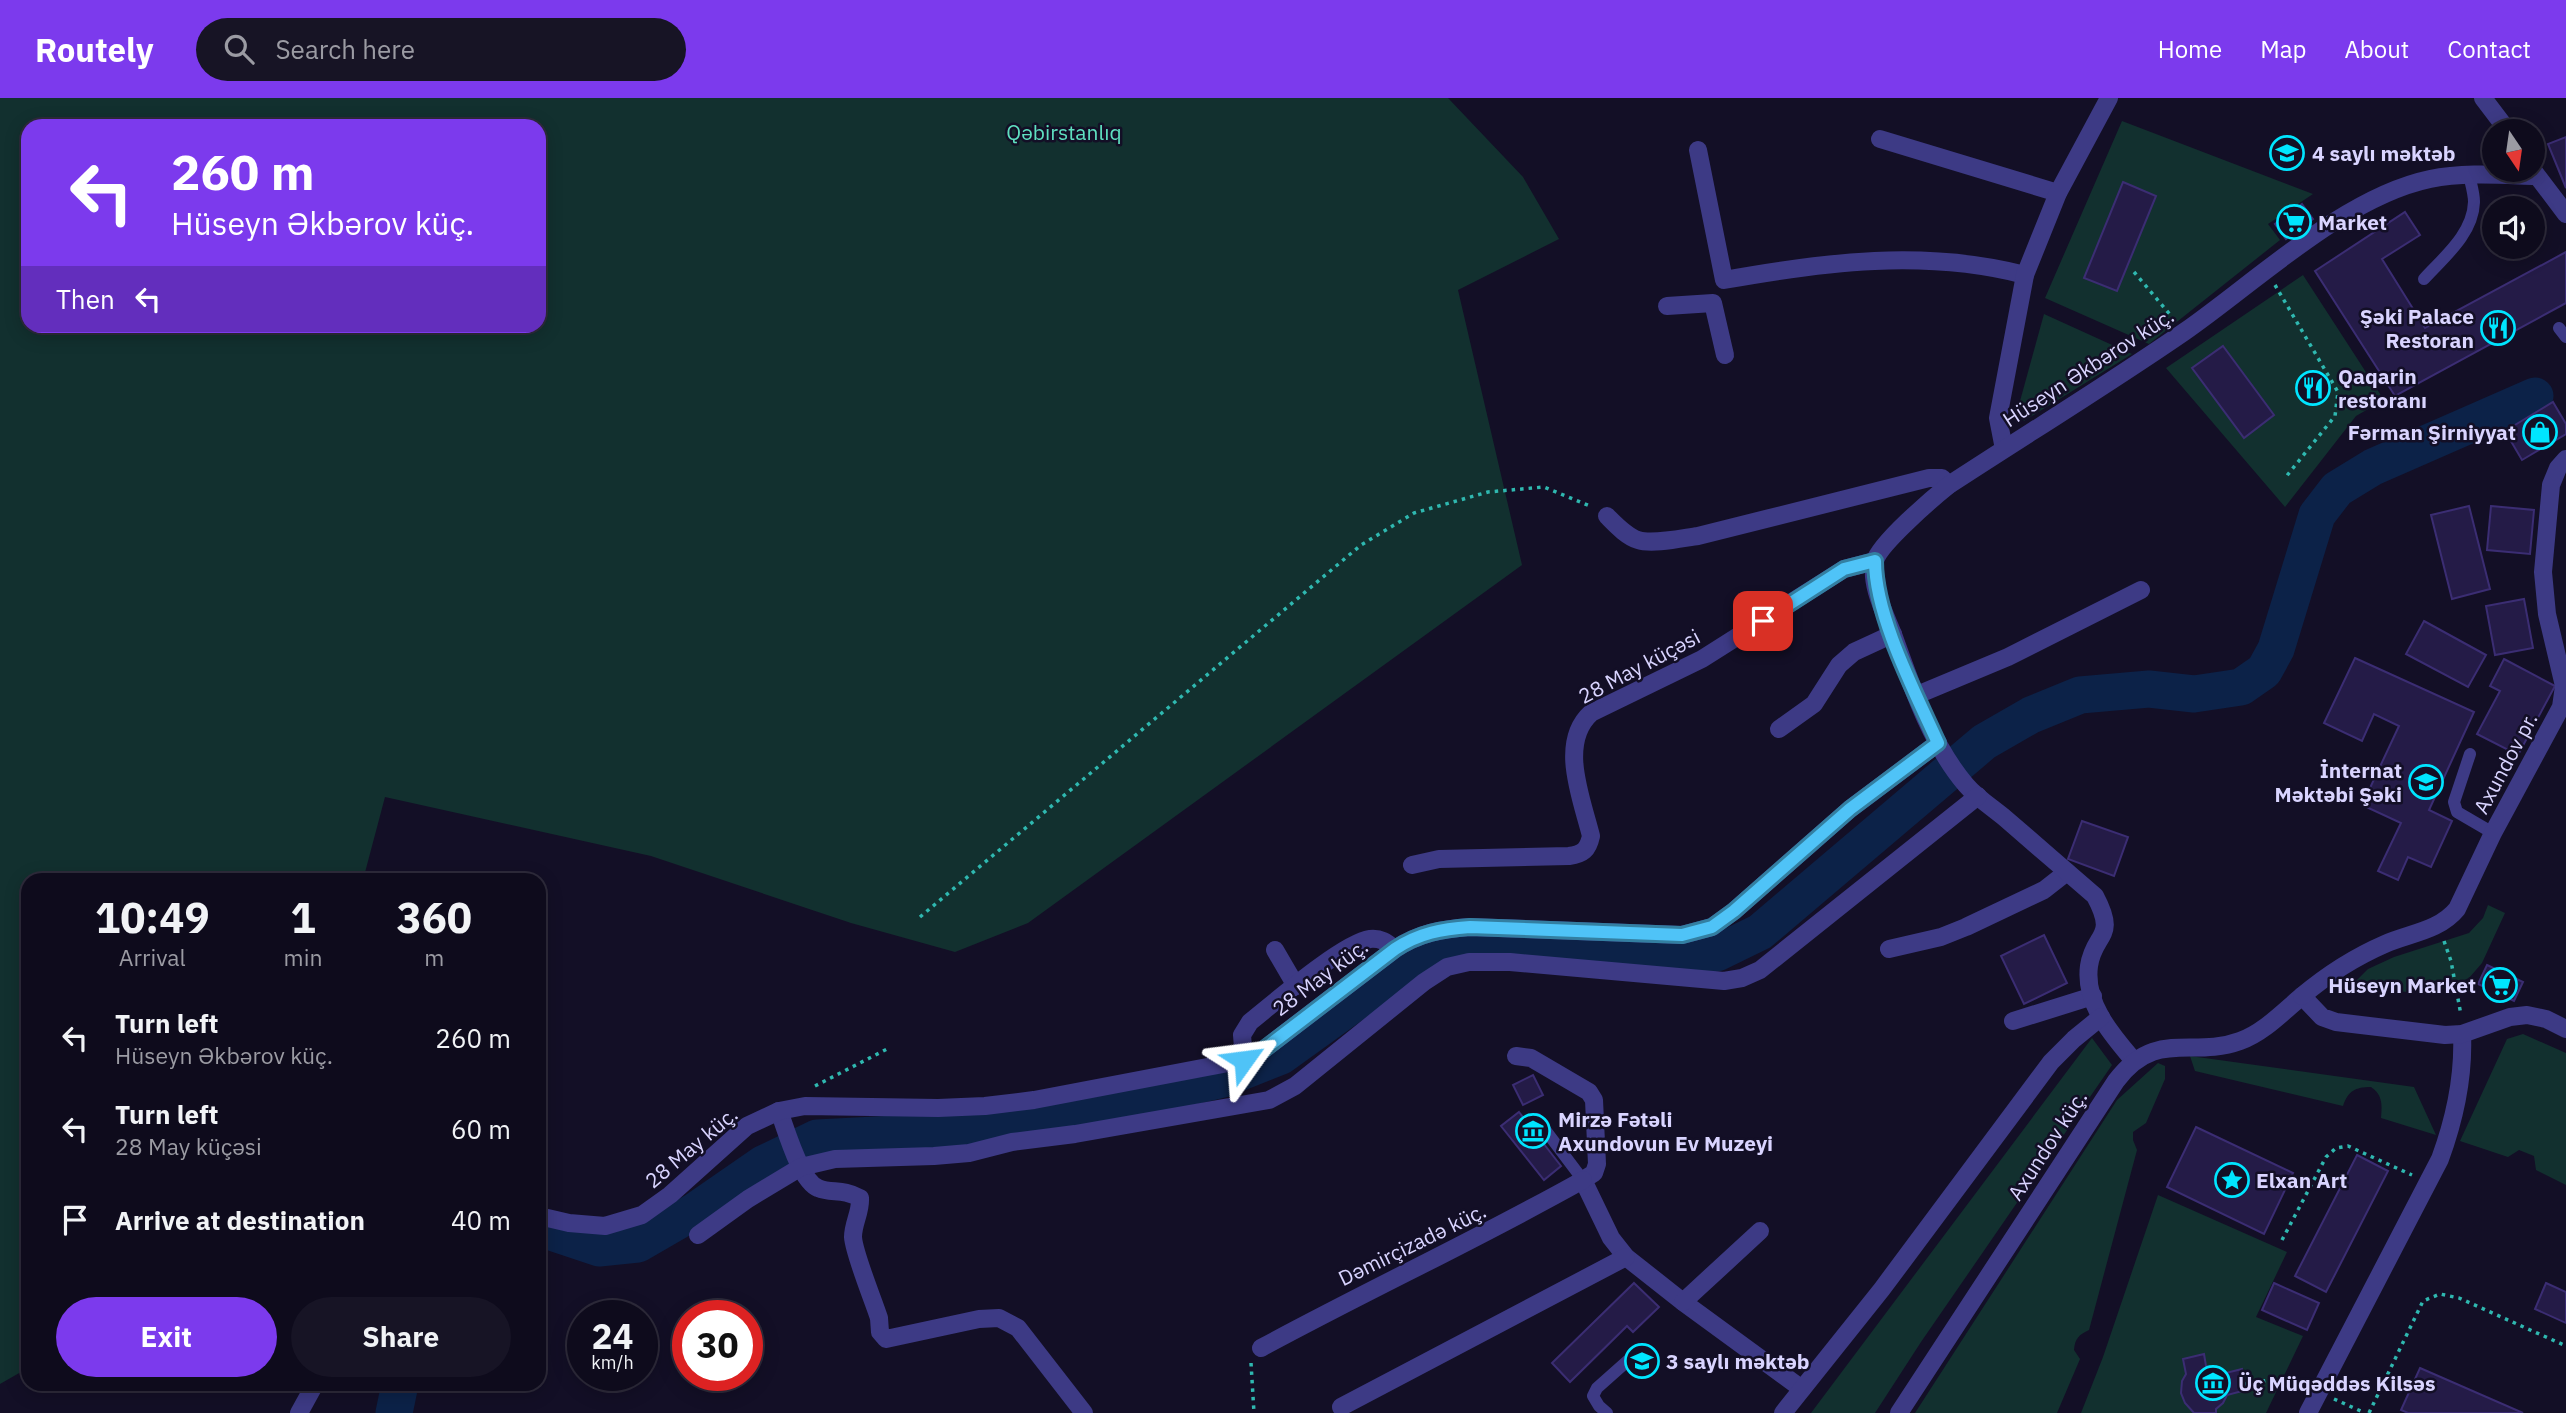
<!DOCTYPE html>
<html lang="en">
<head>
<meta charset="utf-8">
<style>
  :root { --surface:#0e0b1c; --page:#171425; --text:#f1f3f6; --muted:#9b9ba3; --line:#2e2b3b; --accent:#7c3aed }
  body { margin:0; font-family:"IBM Plex Sans",sans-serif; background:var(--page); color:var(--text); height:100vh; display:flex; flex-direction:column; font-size:26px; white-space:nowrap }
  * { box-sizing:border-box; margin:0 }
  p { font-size:23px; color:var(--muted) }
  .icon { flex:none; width:38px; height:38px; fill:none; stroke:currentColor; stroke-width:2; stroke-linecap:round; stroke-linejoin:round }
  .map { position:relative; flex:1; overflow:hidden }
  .panel { position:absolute; left:21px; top:775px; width:525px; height:518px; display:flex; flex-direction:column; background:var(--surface); border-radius:21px; box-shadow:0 4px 18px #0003,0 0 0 2px var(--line) }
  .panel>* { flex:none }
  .banner { position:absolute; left:21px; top:21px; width:525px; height:214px; border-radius:21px; box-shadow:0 4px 18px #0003,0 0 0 2px var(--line); background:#7c3aed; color:#fff; overflow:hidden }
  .needle { width:46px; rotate:167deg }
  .controls { position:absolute; left:2482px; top:21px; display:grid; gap:14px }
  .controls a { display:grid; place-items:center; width:63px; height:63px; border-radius:50%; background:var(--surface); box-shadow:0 4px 18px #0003,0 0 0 2px var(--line); font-size:35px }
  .speed { position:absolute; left:567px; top:1202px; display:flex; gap:14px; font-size:35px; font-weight:700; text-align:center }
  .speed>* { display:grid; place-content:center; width:91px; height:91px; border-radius:50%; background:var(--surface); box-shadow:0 4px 18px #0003,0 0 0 2px var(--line); line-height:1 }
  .speed small { font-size:18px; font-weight:400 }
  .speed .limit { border:10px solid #d22; background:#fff; color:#111 }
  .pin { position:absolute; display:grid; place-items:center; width:60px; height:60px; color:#fff; margin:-30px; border-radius:14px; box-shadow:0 4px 10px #0006 }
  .me { position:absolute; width:77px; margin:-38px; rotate:59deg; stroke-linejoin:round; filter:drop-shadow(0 0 5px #0008) }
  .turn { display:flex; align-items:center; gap:24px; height:147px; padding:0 35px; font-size:32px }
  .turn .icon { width:91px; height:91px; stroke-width:2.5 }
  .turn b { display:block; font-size:49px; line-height:60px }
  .then { display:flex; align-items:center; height:66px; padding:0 35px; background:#0003; gap:14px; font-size:26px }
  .eta { display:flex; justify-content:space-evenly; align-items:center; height:119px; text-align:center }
  .eta b { font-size:42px; font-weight:700; line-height:49px }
  .action { display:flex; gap:14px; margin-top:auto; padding:14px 35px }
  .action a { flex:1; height:80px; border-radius:42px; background:var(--accent); color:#fff; font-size:28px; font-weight:700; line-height:80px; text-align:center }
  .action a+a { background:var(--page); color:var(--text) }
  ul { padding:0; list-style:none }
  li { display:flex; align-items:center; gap:21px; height:91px; padding:0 35px }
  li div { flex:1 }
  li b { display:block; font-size:26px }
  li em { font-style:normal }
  header { display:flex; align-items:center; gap:42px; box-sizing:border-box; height:98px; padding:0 35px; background:var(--accent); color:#fff }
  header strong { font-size:33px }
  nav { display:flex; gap:38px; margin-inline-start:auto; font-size:24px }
  .search { width:490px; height:63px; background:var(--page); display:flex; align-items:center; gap:18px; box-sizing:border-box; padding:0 24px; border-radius:38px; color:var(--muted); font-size:26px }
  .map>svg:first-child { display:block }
  .green { fill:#12302f; fill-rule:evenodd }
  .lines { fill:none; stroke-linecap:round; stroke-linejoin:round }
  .river { stroke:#0c2248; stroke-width:37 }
  .building { fill:#241b47; stroke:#3b2d73; stroke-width:2 }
  .path { stroke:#2fb8b0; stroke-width:3.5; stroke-dasharray:3.5 5; stroke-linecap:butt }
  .service { stroke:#3d3a85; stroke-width:12 }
  .pedestrian { stroke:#3d3a85; stroke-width:18 }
  .minor { stroke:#3d3a85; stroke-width:18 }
  .tertiary { stroke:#3d3a85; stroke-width:18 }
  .route-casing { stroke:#337fa1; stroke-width:18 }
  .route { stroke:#4fc3f7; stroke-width:12 }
  .labels { text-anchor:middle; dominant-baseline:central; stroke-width:5; stroke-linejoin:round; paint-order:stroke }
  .park-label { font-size:21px; fill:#5fe0c0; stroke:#130f26 }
  .poi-label { font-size:21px; font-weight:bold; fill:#d9d4ff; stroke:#130f26; text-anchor:start }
  .street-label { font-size:21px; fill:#d9d4ff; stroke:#130f26 }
</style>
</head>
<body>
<header>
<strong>Routely</strong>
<div class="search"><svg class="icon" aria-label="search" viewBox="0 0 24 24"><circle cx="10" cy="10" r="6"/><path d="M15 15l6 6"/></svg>Search here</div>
<nav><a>Home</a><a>Map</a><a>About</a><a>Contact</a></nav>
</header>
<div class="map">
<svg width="2566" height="1315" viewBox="0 0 2566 1315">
  <rect width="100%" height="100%" fill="#130f26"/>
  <g class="green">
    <path d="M0,0H1448L1523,79L1559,141L1458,192L1522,467L1028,825L955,854L851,825L651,758L385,699L363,782H28V1270L0,1286ZM28,28H539V228H28Z"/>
    <polygon points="2122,23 2313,96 2268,126 2280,142 2149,246 2045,200"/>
    <polygon points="2303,177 2384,302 2356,318 2285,409 2166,270"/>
    <polygon points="2044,216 2132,256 2024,323 2017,314"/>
    <polygon points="2488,807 2505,815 2482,865 2469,880 2430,896 2350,889 2368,871 2394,859 2469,835 2483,820"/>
    <polygon points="2523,936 2566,955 2566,1087 2536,1072 2534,1058 2519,1052 2508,1059 2460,1043 2507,941"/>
    <polygon points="2092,940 2112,967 1921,1244 1875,1315 1811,1315"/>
    <path d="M2190,958L2414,989L2436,1037L2381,1020C2382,1007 2383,997 2371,989C2355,989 2348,993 2343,1008L2195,973Z"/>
    <path d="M2158,965L2165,968V981L2146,1025L2133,1034V1042L2137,1052L2089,1232C2079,1237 2075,1240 2074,1252L2080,1261L2057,1315H1915L2117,1002Z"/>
    <polygon points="2158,1097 2287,1154 2256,1219 2303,1238 2266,1315 2081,1315 2103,1259"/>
  </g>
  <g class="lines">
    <g class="river">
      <polyline points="539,1130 599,1150 638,1146 695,1113 763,1066 817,1040 933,1034 1029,1023 1143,1000 1223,981 1281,958 1363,899 1433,855 1496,845 1687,859 1717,855 1760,834 1984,644 2031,617 2080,597 2149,591 2194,596 2241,589 2264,573 2276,551 2317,417 2337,391 2373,369 2535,298"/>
      <polyline points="394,1315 400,1286"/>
    </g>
  </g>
  <g class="building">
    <polygon points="2566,39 2566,90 2548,46"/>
    <polygon points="2123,84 2156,98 2117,193 2084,180"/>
    <polygon points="2302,106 2313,121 2286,141 2275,126"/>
    <polygon points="2405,114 2420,137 2382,161 2425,230 2566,154 2566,205 2395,298 2315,173"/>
    <polygon points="2223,248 2274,317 2244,340 2192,270"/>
    <polygon points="2553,304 2566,326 2566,336 2522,362 2505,333"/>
    <polygon points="2469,408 2490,491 2452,501 2431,417"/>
    <polygon points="2491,408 2534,412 2530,456 2487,452"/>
    <polygon points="2524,501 2533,550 2495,557 2486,508"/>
    <polygon points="2424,523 2486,557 2468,589 2406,556"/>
    <polygon points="2355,560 2474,614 2429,712 2452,723 2431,769 2408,759 2398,782 2378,773 2401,725 2362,707 2399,628 2374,616 2362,643 2324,625"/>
    <polygon points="2504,561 2555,588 2518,657 2477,636 2500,593 2490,588"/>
    <polygon points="2082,723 2128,739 2114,778 2068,761"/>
    <polygon points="2044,837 2067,885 2024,906 2001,858"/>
    <polygon points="2487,867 2523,884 2514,903 2478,886"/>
    <polygon points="1533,977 1543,997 1523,1007 1513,987"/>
    <polygon points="1519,1014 1561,1068 1544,1082 1501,1028"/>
    <polygon points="2196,1029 2293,1075 2264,1136 2167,1089"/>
    <polygon points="2357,1057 2388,1073 2326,1194 2295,1178"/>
    <polygon points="1634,1185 1659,1209 1633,1234 1627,1228 1570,1284 1552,1265"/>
    <polygon points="2274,1185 2319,1205 2307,1232 2262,1212"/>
    <polygon points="2546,1185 2566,1194 2566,1225 2535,1211"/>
    <polygon points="2204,1256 2206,1268 2215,1270 2222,1276 2242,1271 2246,1292 2227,1297 2223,1305 2216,1311 2216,1315 2194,1315 2185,1305 2181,1295 2182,1283 2186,1276 2183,1261"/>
    <polygon points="2420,1270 2523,1315 2408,1315 2401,1312"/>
  </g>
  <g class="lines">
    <g class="path">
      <polyline points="2134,174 2172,219"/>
      <polyline points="2275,187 2338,294 2335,318 2285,380"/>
      <polyline points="920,819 1361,447 1414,415 1488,394 1544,389 1590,408"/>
      <polyline points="2444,843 2451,863 2461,917"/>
      <polyline points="815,988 889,950"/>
      <polyline points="2282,1142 2326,1059 2336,1050 2348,1048 2412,1077"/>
      <polyline points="1251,1265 1254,1315"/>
      <polyline points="2245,1286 2277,1281 2300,1288"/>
      <polyline points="2334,1301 2365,1315"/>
      <polyline points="2369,1315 2423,1203 2440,1196 2459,1200 2566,1248"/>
    </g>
    <g class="service">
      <path d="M2424,181C2444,159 2473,136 2474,104C2474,95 2471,86 2469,77"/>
      <polyline points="2559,230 2566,239"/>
      <polyline points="2470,656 2454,704 2457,714 2493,735"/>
      <polyline points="1537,1021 1583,1082"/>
      <polyline points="1607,1315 1599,1308 1593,1298 1597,1290 1633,1258"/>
    </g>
    <path class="pedestrian" d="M2308,1315L2440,1061C2455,1020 2464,980 2462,936"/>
    <g class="minor">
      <polyline points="2483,0 2508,33"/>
      <polyline points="1880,41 2058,95"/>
      <path d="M1698,52L1724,182C1824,164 1925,151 2025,177"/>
      <polyline points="2532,71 2566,116"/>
      <polyline points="1667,208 1713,205 1725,257"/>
      <polyline points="2004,351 1998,320 2025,177 2058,95 2109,0"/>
      <path d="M1607,418C1616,427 1626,438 1638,442C1652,447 1683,440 1698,438L1929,380H1942L1949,387"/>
      <polyline points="1917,597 2008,559 2141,492"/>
      <polyline points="1779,631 1814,606 1839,567 1854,554 1893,536"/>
      <path d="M1412,767L1439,761L1569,758C1583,756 1588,752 1591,738C1582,701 1558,645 1591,615L1702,561L1844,471L1875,463"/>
      <polyline points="1889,851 1941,839 1966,829 2044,792 2067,774"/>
      <polyline points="1275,852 1296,888"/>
      <polyline points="2013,923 2093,898"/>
      <polyline points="1516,958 1531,960 1589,994 1594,1002 1597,1066 1594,1075 1583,1082 1611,1140 1626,1159 1683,1204 1802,1291"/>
      <path d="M1244,962L1242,937L1250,924C1275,904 1343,845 1370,841C1381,840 1386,844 1395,851"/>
      <path d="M2134,963C2112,937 2084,906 2089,868C2094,834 2118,841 2095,798C2065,772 2036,747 2006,721C1993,710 1977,700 1966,687C1931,646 1912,589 1894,539C1886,518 1869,486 1875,463C1879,446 1934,399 1949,387C2027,336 2107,287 2184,234C2256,184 2344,99 2430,81C2465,74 2501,77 2536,78"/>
      <path d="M779,1013C786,1031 800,1083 818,1090C832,1096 842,1090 860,1100C861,1114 853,1125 853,1139C854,1156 873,1201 879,1220L880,1234L886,1241L979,1221L999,1220L1018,1230L1084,1315"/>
      <path d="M539,1118L569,1125L605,1128L642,1117L670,1097L747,1028L779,1013L805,1008L938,1010L985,1008L1034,1002L1244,962L1263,952L1395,851C1419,835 1442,831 1470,829L1682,837L1712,829L1734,813L1850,711L1938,645"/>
      <polyline points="698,1137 748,1101 801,1069 835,1061 934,1058 969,1055 1012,1044 1075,1036 1269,1002 1295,988 1424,884 1447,869 1469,864 1510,864 1724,883 1742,880 1760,872 1978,698"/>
      <polyline points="1683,1204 1760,1133"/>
      <path d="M1261,1250C1368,1192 1478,1141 1583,1082"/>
      <polyline points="1341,1309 1626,1159"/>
      <polyline points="299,1315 315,1286"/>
      <polyline points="1783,1315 1882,1191 2051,964 2074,941 2101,919"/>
      <path d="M1899,1315L2116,983C2156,930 2191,961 2240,943C2263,935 2283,914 2302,898L2322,919L2336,924L2445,937L2462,936L2510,919L2527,917L2546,921L2566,931"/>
    </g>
    <path class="tertiary" d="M2302,898C2327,877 2355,859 2385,846C2410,835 2439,833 2457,811L2493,735L2561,609L2564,588L2547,516L2543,474L2551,387L2558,370L2566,361"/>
  </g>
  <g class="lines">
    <g class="route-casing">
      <path id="route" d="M1244,962L1263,952L1395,851C1419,835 1442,831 1470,829L1682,837L1712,829L1734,813L1850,711L1938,645C1915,594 1875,518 1875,463L1844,471L1763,523"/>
    </g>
    <use href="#route" class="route"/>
  </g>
  <defs>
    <g id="school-ring" transform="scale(1.75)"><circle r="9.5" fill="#130f26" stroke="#00e5ff" stroke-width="1.5"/><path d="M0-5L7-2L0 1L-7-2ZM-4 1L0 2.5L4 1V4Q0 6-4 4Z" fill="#00e5ff"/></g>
    <g id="supermarket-ring" transform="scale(1.75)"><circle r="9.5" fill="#130f26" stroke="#00e5ff" stroke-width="1.5"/><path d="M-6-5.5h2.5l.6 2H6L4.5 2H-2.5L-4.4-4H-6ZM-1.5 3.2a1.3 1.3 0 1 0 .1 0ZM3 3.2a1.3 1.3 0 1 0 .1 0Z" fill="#00e5ff"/></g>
    <g id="restaurant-ring" transform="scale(1.75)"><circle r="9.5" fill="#130f26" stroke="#00e5ff" stroke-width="1.5"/><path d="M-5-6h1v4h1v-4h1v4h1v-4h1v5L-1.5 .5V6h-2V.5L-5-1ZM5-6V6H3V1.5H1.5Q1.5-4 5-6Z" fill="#00e5ff"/></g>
    <g id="shop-ring" transform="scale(1.75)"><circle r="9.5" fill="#130f26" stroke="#00e5ff" stroke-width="1.5"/><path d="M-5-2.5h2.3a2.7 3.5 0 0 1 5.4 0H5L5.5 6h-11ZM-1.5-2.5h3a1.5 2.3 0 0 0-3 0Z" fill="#00e5ff"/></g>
    <g id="museum-ring" transform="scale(1.75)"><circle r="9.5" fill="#130f26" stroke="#00e5ff" stroke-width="1.5"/><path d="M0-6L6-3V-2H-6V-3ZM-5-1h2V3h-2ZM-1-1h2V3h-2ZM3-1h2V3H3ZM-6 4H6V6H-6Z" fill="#00e5ff"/></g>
    <g id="sight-ring" transform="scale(1.75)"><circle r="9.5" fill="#130f26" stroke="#00e5ff" stroke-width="1.5"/><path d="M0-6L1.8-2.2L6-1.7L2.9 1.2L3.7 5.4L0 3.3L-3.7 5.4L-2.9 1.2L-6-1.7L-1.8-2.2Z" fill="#00e5ff"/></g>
  </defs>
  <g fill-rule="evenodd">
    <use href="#school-ring" x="2287" y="55"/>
    <use href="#supermarket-ring" x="2294" y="124"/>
    <use href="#restaurant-ring" x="2498" y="230"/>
    <use href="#restaurant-ring" x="2313" y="290"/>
    <use href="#shop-ring" x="2540" y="334"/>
    <use href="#school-ring" x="2426" y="684"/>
    <use href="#supermarket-ring" x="2500" y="887"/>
    <use href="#museum-ring" x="1533" y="1033"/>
    <use href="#sight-ring" x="2232" y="1082"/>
    <use href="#school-ring" x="1642" y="1263"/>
    <use href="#museum-ring" x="2213" y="1285"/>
  </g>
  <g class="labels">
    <g class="park-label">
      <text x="1064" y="34">Qəbirstanlıq</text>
    </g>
    <g class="poi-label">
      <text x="2312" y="55">4 saylı məktəb</text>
      <text x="2318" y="124">Market</text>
      <text x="2474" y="218" text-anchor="end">Şəki Palace<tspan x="2474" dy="24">Restoran</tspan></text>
      <text x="2338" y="278">Qaqarin<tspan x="2338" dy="24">restoranı</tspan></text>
      <text x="2516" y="334" text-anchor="end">Fərman Şirniyyat</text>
      <text x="2402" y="672" text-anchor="end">İnternat<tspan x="2402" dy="24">Məktəbi Şəki</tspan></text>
      <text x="2476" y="887" text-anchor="end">Hüseyn Market</text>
      <text x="1558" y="1021">Mirzə Fətəli<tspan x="1558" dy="24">Axundovun Ev Muzeyi</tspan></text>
      <text x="2256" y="1082">Elxan Art</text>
      <text x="1666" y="1263">3 saylı məktəb</text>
      <text x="2238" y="1285">Üç Müqəddəs Kilsəs</text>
    </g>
    <g class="street-label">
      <text transform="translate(2088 269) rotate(-33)">Hüseyn Əkbərov küç.</text>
      <text transform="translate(1639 568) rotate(-28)">28 May küçəsi</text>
      <text transform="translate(2505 665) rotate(-62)">Axundov pr.</text>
      <text transform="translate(1320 879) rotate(-37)">28 May küç.</text>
      <text transform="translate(2047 1047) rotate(-57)">Axundov küç.</text>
      <text transform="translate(691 1049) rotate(-40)">28 May küç.</text>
      <text transform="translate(1412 1146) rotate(-26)">Dəmirçizadə küç.</text>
    </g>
  </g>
</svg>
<div class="controls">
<a><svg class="needle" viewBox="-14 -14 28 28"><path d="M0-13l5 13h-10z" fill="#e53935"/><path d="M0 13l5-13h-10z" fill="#9b9ba3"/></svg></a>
<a><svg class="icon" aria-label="sound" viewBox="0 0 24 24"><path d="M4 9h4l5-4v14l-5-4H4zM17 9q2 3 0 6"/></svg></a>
</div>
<div class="speed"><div>24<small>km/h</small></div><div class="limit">30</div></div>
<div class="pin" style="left:1763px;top:523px;background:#d93025"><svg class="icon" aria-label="arrive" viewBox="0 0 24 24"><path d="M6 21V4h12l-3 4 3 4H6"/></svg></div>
<svg class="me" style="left:1244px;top:962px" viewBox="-20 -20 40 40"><path d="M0-17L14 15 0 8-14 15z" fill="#4fc3f7" stroke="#fff" stroke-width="4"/></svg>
<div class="banner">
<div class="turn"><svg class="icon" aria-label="left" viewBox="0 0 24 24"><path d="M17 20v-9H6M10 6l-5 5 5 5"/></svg><div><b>260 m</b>Hüseyn Əkbərov küç.</div></div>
<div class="then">Then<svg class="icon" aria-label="left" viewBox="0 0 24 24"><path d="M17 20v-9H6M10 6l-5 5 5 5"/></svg></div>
</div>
<section class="panel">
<div class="eta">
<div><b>10:49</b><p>Arrival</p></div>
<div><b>1</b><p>min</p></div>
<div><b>360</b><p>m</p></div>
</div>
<ul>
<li><svg class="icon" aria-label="left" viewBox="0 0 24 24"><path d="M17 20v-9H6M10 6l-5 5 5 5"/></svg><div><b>Turn left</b><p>Hüseyn Əkbərov küç.</p></div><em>260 m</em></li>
<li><svg class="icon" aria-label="left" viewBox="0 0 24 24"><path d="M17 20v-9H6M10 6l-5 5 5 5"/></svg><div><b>Turn left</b><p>28 May küçəsi</p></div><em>60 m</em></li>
<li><svg class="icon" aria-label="arrive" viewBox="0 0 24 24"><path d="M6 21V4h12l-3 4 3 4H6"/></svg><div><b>Arrive at destination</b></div><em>40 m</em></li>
</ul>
<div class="action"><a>Exit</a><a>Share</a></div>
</section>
</div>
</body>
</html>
